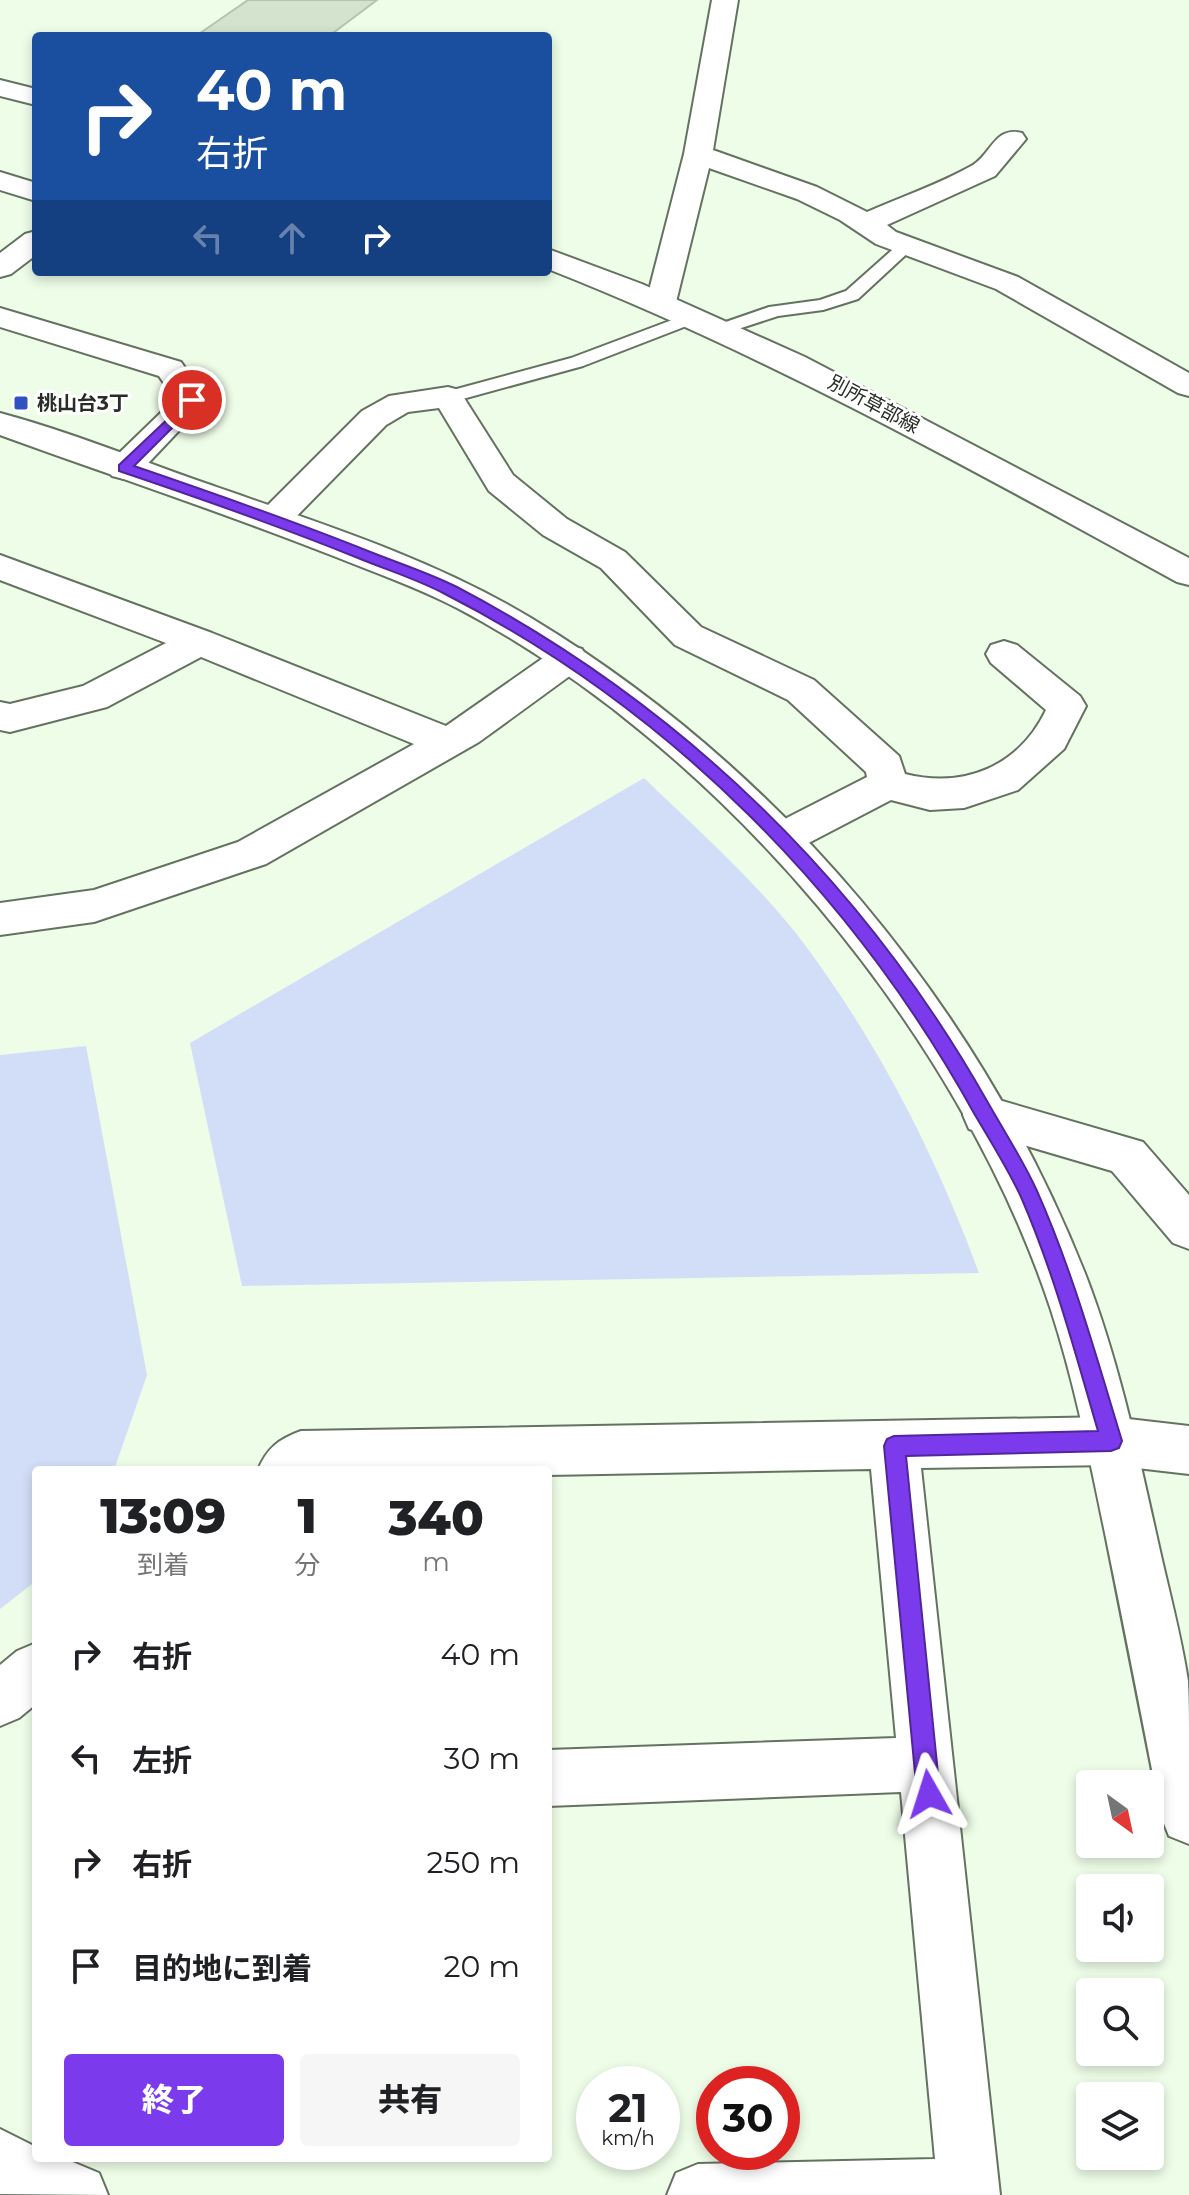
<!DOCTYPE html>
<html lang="ja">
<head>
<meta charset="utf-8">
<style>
  :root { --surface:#fff; --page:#f6f6f6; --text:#202124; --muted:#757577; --accent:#7c3aed }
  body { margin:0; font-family:Montserrat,"Noto Sans JP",sans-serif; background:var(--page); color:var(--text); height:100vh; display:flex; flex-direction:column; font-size:30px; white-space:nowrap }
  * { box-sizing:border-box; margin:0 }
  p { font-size:26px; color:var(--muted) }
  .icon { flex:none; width:44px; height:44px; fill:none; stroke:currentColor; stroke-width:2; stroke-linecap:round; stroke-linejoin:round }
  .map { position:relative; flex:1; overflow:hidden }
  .sheet { position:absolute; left:32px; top:1466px; width:520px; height:696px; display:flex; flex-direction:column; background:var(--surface); border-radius:8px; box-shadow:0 4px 12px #0003 }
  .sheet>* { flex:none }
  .hud { position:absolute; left:32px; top:32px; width:520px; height:244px; border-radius:8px; box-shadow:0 4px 12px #0003; background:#1a4fa0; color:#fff; overflow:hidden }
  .needle { width:52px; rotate:147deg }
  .buttons { position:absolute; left:1076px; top:1770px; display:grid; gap:16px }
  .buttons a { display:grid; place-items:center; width:88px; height:88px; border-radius:8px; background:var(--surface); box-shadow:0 4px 12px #0003; font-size:40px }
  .speed { position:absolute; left:576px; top:2066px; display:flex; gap:16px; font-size:40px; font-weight:700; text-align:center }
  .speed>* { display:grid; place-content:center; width:104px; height:104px; border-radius:50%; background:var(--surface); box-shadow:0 4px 12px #0003; line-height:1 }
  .speed small { font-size:20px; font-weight:400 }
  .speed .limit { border:12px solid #d22; background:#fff; color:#111 }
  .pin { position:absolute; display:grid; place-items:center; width:68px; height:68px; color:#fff; margin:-34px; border:4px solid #fff; border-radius:50%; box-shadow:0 2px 8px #0007 }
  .me { position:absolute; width:88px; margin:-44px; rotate:354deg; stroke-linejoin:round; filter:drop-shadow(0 0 6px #0008) }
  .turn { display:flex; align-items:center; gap:28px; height:168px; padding:0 32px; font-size:36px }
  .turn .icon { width:104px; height:104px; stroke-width:2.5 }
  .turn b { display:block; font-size:56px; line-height:68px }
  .lanes { display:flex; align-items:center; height:76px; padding:0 32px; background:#0003; justify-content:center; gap:40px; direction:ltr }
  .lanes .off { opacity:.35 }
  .eta { display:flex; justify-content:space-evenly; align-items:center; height:136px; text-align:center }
  .eta b { font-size:48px; font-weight:800; line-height:56px }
  .primary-button { display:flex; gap:16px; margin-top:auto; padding:16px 32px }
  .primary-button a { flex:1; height:92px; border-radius:8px; background:var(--accent); color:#fff; font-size:32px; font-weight:800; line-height:92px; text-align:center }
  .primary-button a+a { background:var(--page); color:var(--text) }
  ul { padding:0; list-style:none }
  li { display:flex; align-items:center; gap:24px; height:104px; padding:0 32px }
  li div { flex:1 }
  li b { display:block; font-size:30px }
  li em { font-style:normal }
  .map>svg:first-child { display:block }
  .water { fill:#d2def8 }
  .building { fill:#d3e3ce; stroke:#b4c4af; stroke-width:2 }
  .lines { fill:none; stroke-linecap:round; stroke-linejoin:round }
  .lane-casing { stroke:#647260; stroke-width:4 }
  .street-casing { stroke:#647260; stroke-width:4 }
  .secondary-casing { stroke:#647260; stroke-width:4 }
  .lane { fill:#fff; fill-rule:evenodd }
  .street { fill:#fff; fill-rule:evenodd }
  .secondary { fill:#fff; fill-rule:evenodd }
  .route { fill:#7c3aed; stroke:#51269a; stroke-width:2 }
  .poi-dot { fill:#2f51c1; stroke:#fff; stroke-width:3 }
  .labels { text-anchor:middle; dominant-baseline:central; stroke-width:6; stroke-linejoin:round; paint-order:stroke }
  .far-poi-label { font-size:20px; font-weight:bold; fill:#282e26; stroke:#fff; text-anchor:start }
  .far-street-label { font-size:20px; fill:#282e26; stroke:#fff }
</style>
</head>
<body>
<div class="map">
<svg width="1189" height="2195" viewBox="0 0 1189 2195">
  <rect width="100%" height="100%" fill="#edfde7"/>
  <g class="water">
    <path d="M644,778C699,831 759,884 805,945C880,1046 936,1156 979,1273L242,1286L190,1043Z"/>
    <polygon points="86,1046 147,1375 114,1470 36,1470 36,1581 0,1609 0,1055"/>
  </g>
  <polygon class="building" points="248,0 377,0 329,36 196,36"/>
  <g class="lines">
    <g class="lane-casing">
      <g id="lane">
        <polygon points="906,241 912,243 912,249 858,299 823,310 778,316 723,334 714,329 717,325 769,307 820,300 846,291 900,243"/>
        <polygon points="696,311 702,312 704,316 702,320 583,366 448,403 439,397 442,393 571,358"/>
      </g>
    </g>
    <g class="street-casing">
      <g id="street">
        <path d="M712,0H738L713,150L817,187L867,212C901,197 940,184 973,165C992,153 995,126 1022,133L1026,139L995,176L887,225L896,232L1018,277L1189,373V396L1178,393L996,289L876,244L840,220L797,199L709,168L676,302L672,309L661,311L650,309L646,302L684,154Z"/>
        <polygon points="0,172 36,183 36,201 0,190"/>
        <polygon points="36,231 36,255 11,274 0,277 0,253 25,234"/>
        <polygon points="0,308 181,362 208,400 136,476 124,479 112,476 107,468 112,460 175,399 159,376 0,327"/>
        <path d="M448,387L459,390L513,475L567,519L625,552L701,627L814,680L899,756L905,774C965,789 1019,766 1046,710L991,663L986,654L991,645L1004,641L1017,645L1080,696L1086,706L1064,749L1018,790L964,808L930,810L891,800L797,849L783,853L769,849L763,838L769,827L867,777L866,772L788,700L675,645L601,568L543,535L489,491L439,408L408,412L386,425L286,527L274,530L262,527L257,519L262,511L362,411L389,396Z"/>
        <polygon points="0,555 212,633 446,726 556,649 569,645 582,649 587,658 582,667 479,742 266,864 94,922 0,935 0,903 94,890 238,842 414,744 201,657 107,707 10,732 0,730 0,702 10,704 83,686 166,643 0,580"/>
        <polygon points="985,1096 1143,1142 1189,1195 1189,1249 1173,1243 1112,1171 969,1129 963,1115 969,1101"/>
        <path d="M1111,1417L1189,1426V1474L1111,1465L921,1468L1000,2195H667L676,2173L698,2164L935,2159L901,1792L548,1806V1750L896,1738L871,1469L548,1475V1470H258C267,1448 279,1439 301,1431Z"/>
        <polygon points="36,1643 36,1704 19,1718 0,1726 0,1665 17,1651"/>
        <polygon points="0,2129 36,2147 36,2158 63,2158 99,2173 108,2195 0,2194"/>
      </g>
    </g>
    <g class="secondary-casing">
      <g id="secondary">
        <polygon points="0,80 36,89 36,105 0,96"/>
        <path d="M548,249L642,284L805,357L1189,558V585L1177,582C971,469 767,355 548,269Z"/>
        <path d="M0,413C68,431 136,459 202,482C313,521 430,557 531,618C781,769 979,1005 1086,1276C1119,1362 1138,1452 1158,1542C1168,1588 1181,1634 1188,1681C1189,1701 1189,1722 1189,1742C1189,1776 1189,1810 1189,1844L1169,1836L1161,1816C1143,1723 1125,1630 1106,1538C1090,1461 1075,1384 1051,1310C959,1030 718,745 457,608C417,587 373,572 331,555C222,512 110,475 0,435Z"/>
      </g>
    </g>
    <use href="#lane" class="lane"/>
    <use href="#street" class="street"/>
    <use href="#secondary" class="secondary"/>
  </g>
  <path class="route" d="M192,396L199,400L197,403L134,466C213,493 291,520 368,551C398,563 429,573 457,587C681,705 862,880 987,1101C1004,1131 1023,1160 1037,1191C1073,1272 1096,1356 1122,1441L1119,1448L1111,1451L906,1456L940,1794L937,1803L929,1806L921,1803L917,1794L884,1446L887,1439L894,1436L1098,1431C1075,1352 1054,1273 1021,1197C1008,1169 991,1142 975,1115C853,894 670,709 445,594C417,579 387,570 358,558C279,526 199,498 119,471V465Z"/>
  <rect class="poi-dot" x="13" y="395" width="16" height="16" rx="4"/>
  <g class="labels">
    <g class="far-poi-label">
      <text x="37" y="403">桃山台3丁</text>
    </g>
    <g class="far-street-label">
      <text transform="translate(874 404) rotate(28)">別所草部線</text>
    </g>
  </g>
</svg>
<div class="buttons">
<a><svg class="needle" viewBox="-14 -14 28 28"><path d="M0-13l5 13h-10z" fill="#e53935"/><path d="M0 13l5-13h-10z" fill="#757577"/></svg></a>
<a><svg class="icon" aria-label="sound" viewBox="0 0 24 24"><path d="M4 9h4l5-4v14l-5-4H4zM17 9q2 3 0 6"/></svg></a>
<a><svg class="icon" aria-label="search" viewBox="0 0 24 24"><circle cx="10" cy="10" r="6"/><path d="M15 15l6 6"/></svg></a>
<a><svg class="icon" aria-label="layers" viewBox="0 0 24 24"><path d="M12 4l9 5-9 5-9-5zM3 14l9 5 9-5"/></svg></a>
</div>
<div class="speed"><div>21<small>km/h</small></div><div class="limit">30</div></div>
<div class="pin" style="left:192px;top:400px;background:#d93025"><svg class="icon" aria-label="arrive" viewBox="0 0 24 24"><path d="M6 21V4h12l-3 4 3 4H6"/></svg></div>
<svg class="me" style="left:929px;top:1794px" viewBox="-20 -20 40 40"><path d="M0-17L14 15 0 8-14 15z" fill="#7c3aed" stroke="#fff" stroke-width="4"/></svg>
<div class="hud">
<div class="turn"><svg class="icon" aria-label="right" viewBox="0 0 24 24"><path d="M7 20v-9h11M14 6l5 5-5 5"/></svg><div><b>40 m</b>右折</div></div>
<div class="lanes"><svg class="icon off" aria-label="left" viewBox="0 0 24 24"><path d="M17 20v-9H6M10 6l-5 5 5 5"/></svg><svg class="icon off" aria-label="ahead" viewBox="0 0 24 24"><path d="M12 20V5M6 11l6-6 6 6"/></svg><svg class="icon" aria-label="right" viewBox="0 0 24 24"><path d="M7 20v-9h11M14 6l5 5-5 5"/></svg></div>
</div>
<section class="sheet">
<div class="eta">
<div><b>13:09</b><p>到着</p></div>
<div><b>1</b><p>分</p></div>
<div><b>340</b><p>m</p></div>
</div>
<ul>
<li><svg class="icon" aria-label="right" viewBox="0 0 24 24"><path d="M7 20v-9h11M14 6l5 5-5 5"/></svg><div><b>右折</b></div><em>40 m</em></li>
<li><svg class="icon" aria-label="left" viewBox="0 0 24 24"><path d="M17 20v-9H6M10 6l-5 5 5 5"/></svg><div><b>左折</b></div><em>30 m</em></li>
<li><svg class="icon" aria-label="right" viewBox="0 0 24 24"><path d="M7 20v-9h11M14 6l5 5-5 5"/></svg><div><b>右折</b></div><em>250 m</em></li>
<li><svg class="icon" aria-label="arrive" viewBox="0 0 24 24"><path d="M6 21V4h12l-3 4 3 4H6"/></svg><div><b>目的地に到着</b></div><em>20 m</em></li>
</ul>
<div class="primary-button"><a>終了</a><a>共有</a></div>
</section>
</div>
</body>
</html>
